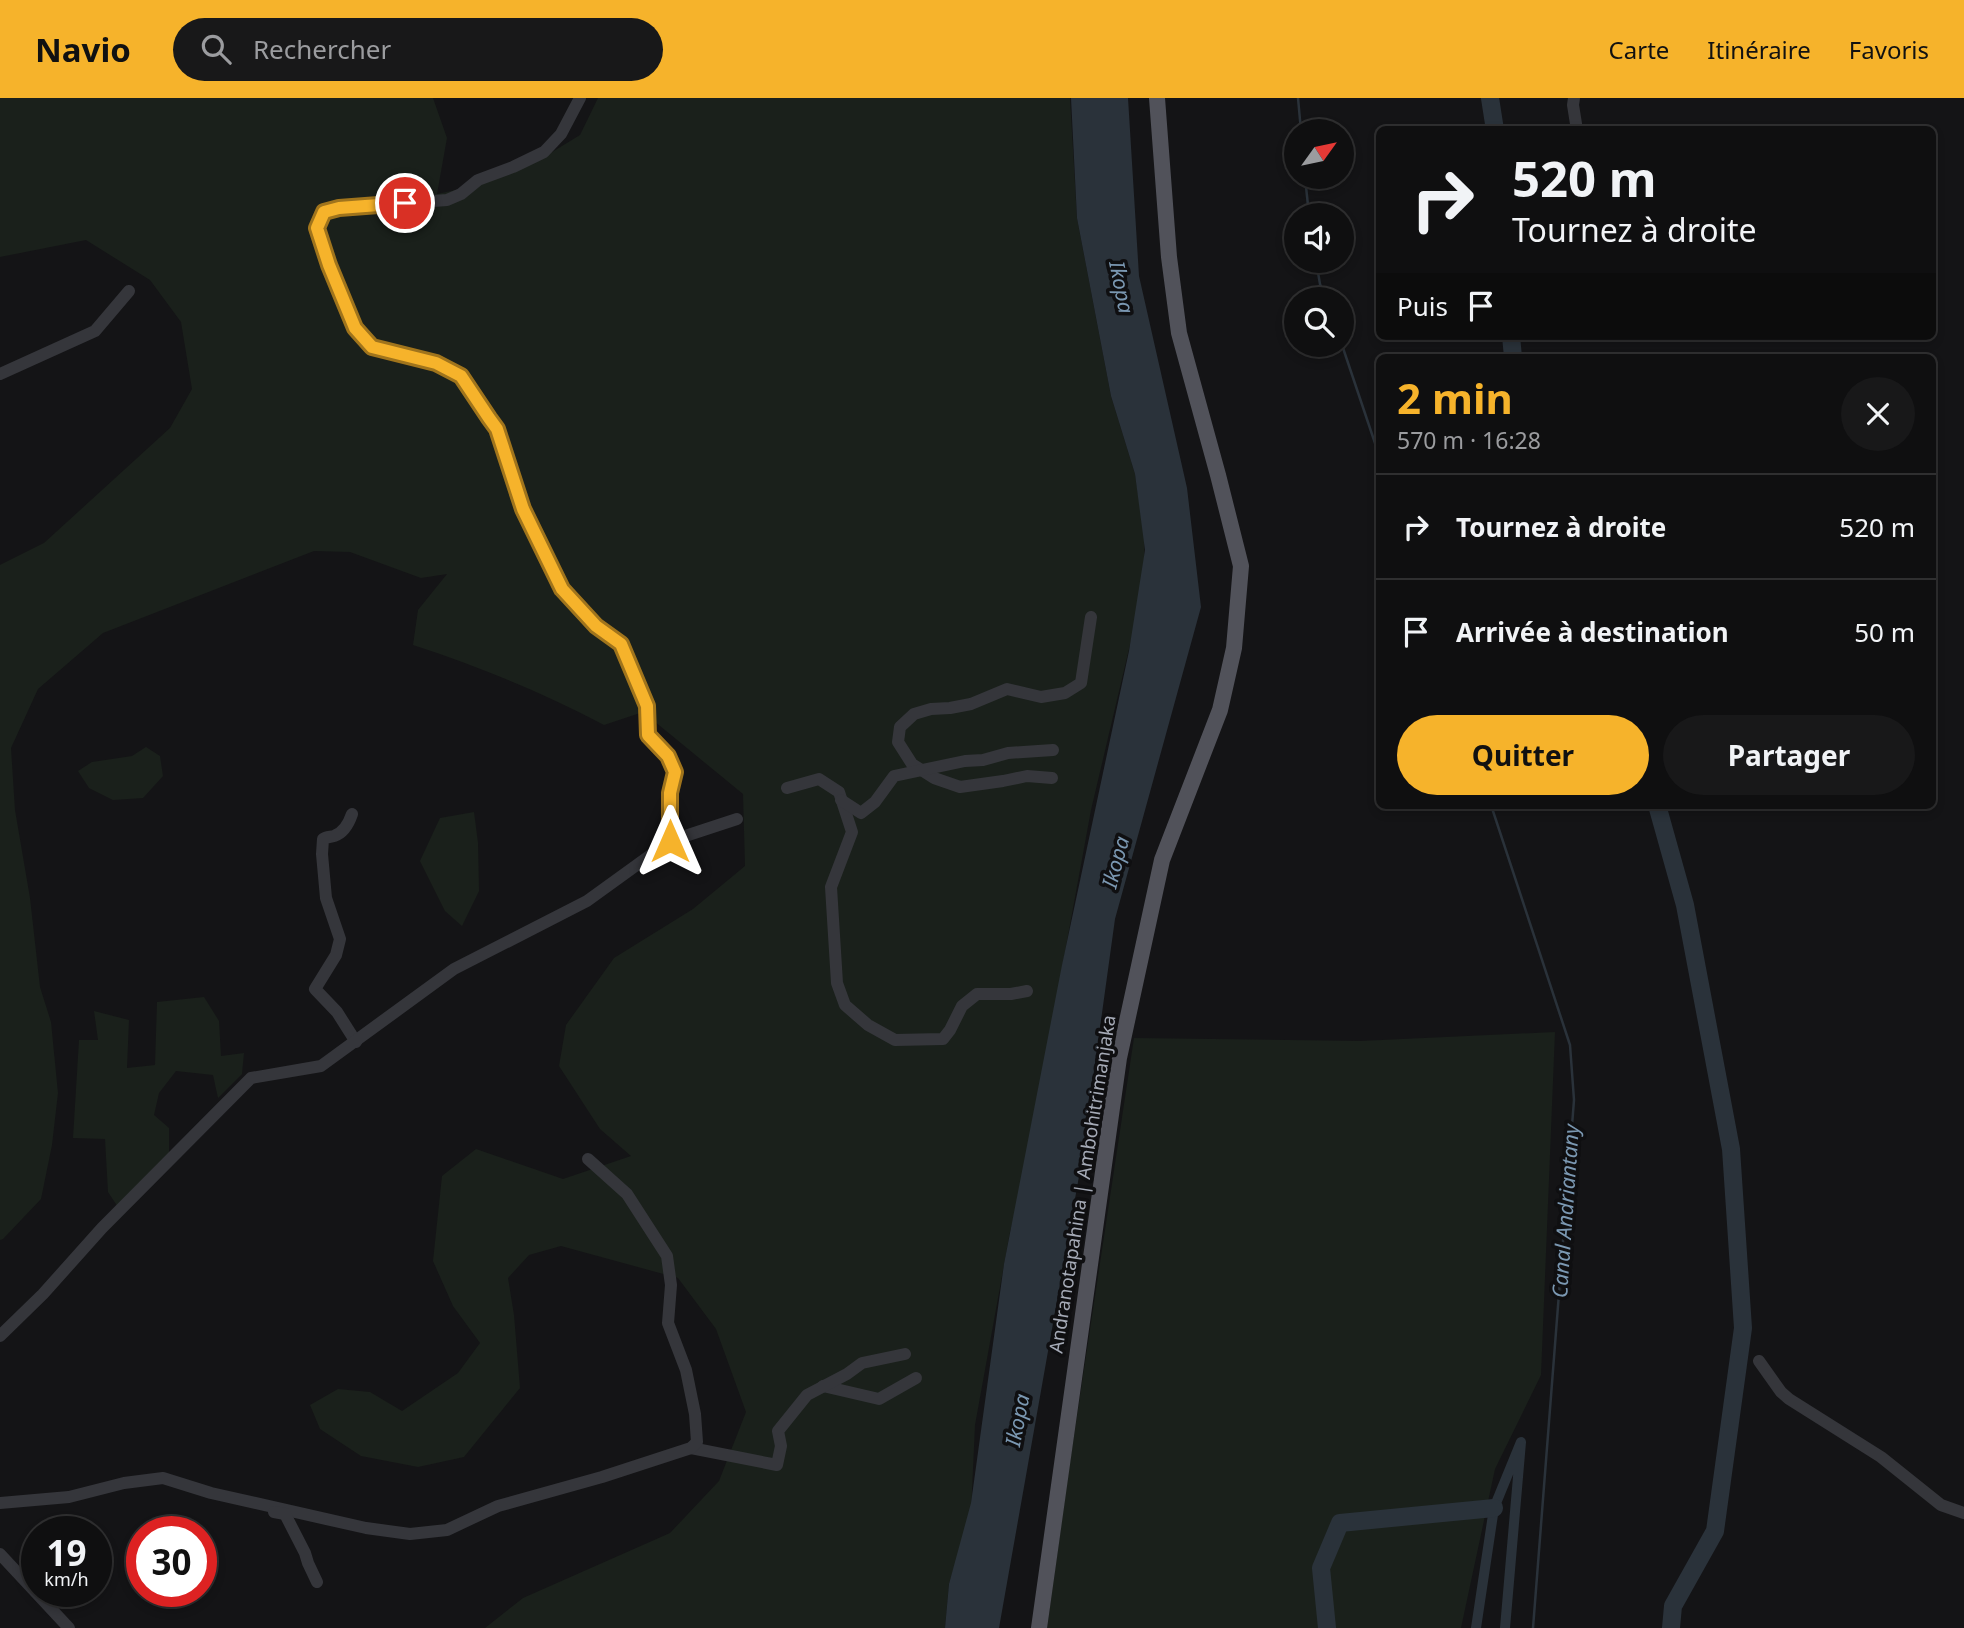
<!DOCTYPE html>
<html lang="fr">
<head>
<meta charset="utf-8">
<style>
  :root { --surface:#0f0f10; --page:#181819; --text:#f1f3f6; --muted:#9b9c9f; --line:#2f2f30; --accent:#f6b32b }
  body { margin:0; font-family:"Noto Sans",sans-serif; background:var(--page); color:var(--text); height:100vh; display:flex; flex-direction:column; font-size:26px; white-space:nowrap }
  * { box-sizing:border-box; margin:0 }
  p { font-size:23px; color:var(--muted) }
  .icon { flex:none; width:38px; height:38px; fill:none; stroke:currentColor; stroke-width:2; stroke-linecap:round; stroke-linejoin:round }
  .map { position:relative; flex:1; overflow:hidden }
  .drawer { position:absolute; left:1376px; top:256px; width:560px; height:455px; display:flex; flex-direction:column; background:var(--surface); border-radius:10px; box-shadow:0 4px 10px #0003,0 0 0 2px var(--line) }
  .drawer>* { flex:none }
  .banner { position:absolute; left:1376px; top:28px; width:560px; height:214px; border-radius:10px; box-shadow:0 4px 10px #0003,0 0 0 2px var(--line); background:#0f0f10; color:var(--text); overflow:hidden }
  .needle { width:46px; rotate:57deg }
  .controls { position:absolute; left:1284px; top:21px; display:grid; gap:14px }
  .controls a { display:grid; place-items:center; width:70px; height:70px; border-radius:50%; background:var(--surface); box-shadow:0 4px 10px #0003,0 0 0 2px var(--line); font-size:35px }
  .speed { position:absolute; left:21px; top:1418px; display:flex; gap:14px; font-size:35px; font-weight:700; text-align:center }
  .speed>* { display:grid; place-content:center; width:91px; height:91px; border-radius:50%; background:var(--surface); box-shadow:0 4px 10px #0003,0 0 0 2px var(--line); line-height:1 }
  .speed small { font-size:18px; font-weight:400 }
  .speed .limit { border:10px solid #d22; background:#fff; color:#111 }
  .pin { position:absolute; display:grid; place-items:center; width:60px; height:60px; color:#fff; margin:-30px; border:4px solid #fff; border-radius:50%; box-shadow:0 2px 7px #0007 }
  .me { position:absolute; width:77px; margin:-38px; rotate:0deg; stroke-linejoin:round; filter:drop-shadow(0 0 5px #0008) }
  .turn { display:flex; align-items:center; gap:24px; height:147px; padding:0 21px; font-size:32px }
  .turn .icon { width:91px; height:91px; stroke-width:2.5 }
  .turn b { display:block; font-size:49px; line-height:60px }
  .then { display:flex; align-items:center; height:66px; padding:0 21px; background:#0003; gap:14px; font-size:26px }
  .round { display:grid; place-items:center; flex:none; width:74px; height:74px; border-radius:37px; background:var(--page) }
  .headline { display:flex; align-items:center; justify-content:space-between; height:119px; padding:0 21px }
  h1 { font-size:42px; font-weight:700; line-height:52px; color:var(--accent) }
  .primary-button { display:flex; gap:14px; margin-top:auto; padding:14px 21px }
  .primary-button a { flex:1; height:80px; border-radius:42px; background:var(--accent); color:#111; font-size:28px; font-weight:700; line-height:80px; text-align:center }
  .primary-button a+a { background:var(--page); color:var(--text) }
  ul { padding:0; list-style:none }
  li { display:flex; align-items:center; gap:21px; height:105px; padding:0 21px; border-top:2px solid var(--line) }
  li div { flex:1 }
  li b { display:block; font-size:26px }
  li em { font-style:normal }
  header { display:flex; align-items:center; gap:42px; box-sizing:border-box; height:98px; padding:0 35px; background:var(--accent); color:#111 }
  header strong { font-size:33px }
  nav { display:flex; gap:38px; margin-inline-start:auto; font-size:24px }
  .search { width:490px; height:63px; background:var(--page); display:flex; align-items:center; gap:18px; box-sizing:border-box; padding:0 24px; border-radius:38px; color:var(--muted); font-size:26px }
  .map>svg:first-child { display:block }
  .green { fill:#1a201b }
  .water { fill:#2a323a }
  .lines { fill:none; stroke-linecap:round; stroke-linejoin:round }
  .stream { stroke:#2a323a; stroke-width:2.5 }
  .canal { stroke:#2a323a; stroke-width:10 }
  .river { stroke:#2a323a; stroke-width:18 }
  .minor { stroke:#35363b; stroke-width:12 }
  .major { stroke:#51525a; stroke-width:16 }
  .route-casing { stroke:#a0741c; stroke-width:18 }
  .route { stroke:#f6b32b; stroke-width:12 }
  .labels { text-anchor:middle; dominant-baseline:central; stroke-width:7; stroke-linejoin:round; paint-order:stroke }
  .street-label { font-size:19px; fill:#a5aab6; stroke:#0f0f11 }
  .water-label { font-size:21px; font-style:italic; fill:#7b98b2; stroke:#0f0f11 }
</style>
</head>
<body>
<header>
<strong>Navio</strong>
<div class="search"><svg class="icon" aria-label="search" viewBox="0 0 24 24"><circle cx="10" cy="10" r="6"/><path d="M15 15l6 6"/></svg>Rechercher</div>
<nav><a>Carte</a><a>Itinéraire</a><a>Favoris</a></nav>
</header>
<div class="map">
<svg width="1964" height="1530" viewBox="0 0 1964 1530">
  <rect width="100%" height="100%" fill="#141416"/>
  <g class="green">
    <path d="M0,0H433L447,40L437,96L479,87L544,59L580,37L598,0H1070L1077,120L1111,298L1135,376L1144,436L1145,483L1091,712L1054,914L1035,1034L1010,1134L975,1327L971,1415L949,1486L945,1530H485L523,1500L670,1435L719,1383L746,1314L716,1231L678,1180L561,1148L529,1157L508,1180L514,1217L520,1290L464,1359L418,1369L361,1358L320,1331L310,1307L338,1291L370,1294L402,1313L458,1275L480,1245L453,1208L433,1163L442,1078L476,1051L563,1081L631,1058L600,1031L559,968L566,927L614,860L693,811L745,768L743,696L643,614L604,627C542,594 480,569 413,547L418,512L447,476L421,480L350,454L314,453L103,535L38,591L11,650L15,712L30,800L40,889L51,924L58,995L52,1047L41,1101L3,1141L0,1142V467L44,445L170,330L192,291L181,224L150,182L86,142L0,159Z"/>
    <polygon points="146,649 160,658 163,678 143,700 113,702 89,690 78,673 92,664 132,658"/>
    <polygon points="474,714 478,745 479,793 462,828 445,813 420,763 440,720"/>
    <polygon points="204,899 219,923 221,958 244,955 242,976 218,1000 213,977 176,973 159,995 154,1017 169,1030 169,1056 118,1109 108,1094 105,1041 73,1040 79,942 98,942 94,913 129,922 127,970 155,967 157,904"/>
    <polygon points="1555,934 1541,1277 1495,1371 1461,1530 1047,1530 1070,1364 1134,940 1360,943"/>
  </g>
  <polygon class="water" points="1071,0 1128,0 1139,178 1187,390 1201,509 1115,821 1081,1067 999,1530 945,1530 949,1486 971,1405 1004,1166 1062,867 1129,553 1145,452 1135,376 1111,298 1077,120"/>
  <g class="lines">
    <g class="stream">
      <polyline points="1298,0 1301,33"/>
      <polyline points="1305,79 1309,117"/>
      <polyline points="1316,163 1320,186 1325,201"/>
      <polyline points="1342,247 1379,357"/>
      <polyline points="1491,707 1570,947 1574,1002 1533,1530"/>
    </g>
    <polyline class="canal" points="1476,1530 1494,1410 1521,1344 1505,1530"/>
    <g class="river">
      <polyline points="1490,0 1495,32"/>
      <polyline points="1511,238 1513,259"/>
      <polyline points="1657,707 1685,807 1731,1051 1743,1230 1715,1433 1673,1508 1671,1530"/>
      <polyline points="1327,1530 1321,1470 1340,1425 1494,1410"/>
    </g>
    <g class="minor">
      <polyline points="580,0 561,36 544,54 513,69 478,82 461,96 447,102 339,110 324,115 317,130 329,167 355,230 372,249 436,265 462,278 482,308 497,331 523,411 562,491 596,528 621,546 647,608 648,637 668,658 675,674 670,695 670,743"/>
      <polyline points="1574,0 1573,7 1577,32"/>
      <polyline points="0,276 95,233 129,193"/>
      <polyline points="1052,680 1027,678 1003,683 960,689 934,680 912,666 898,644 900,629 914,616 931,611 950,610 971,606 1007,591 1041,599 1065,595 1081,585 1091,519"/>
      <polyline points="787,690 819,681 839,694 852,734 831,789 837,885 845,907 868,927 895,942 943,941 950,932 962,908 977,896 1011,896 1027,893"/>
      <polyline points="841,702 861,715 875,704 894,678 965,663 983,662 1008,655 1053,652"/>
      <path d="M352,716C349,725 343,735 334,738C330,739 326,739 323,741L322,756L326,800L340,841L336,857L315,891L337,914L356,944"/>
      <polyline points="0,1238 43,1196 102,1130 251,980 321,968 454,871 587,803 670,743 737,721"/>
      <polyline points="1759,1263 1781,1294 1789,1301 1881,1359 1941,1407 1964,1415"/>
      <polyline points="823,1288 879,1301 916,1280"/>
      <polyline points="691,1350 777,1367 781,1348 778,1333 807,1297 847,1276 862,1265 905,1256"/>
      <polyline points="0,1405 69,1399 124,1385 163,1380 211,1395 366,1430 410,1436 447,1432 498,1408 602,1379 691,1350 697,1344 695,1316 686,1272 668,1225 671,1187 667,1158 627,1096 588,1061"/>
      <polyline points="274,1414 285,1416 305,1455 308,1465 317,1484"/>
      <polyline points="0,1456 69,1530"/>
    </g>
    <polyline class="major" points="1039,1530 1119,960 1162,762 1220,612 1234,550 1241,468 1218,377 1179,235 1169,159 1157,0"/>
  </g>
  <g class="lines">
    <g class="route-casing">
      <polyline id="route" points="405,105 339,110 324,114 317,130 329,167 355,230 372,249 436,265 461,278 489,320 497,331 523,411 562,491 596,528 621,546 647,608 648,637 668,658 675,674 670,695 670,743"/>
    </g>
    <use href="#route" class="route"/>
  </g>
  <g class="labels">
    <g class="street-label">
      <text transform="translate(1082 1086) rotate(-81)">Andranotapahina | Ambohitrimanjaka</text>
    </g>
    <g class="water-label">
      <text transform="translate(1122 189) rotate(79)">Ikopa</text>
      <text transform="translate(1115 764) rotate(-75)">Ikopa</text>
      <text transform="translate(1565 1113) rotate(-86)">Canal Andriantany</text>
      <text transform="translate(1017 1322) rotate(-79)">Ikopa</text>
    </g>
  </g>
</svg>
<div class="controls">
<a><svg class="needle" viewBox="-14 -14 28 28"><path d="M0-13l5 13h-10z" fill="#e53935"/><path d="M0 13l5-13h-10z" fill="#9b9c9f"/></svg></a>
<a><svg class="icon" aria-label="sound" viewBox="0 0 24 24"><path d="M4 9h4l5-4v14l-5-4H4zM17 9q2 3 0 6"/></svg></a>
<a><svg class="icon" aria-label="search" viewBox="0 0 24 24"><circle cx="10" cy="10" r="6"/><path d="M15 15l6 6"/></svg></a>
</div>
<div class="speed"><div>19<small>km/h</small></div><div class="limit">30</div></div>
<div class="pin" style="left:405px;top:105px;background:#d93025"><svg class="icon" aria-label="arrive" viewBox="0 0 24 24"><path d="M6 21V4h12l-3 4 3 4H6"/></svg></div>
<svg class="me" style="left:670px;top:743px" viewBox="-20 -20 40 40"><path d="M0-17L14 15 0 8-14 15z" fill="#f6b32b" stroke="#fff" stroke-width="4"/></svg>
<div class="banner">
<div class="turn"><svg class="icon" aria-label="right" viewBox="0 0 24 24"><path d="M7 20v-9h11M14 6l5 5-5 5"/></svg><div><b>520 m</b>Tournez à droite</div></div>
<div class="then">Puis<svg class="icon" aria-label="arrive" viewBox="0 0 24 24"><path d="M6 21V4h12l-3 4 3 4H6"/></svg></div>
</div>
<section class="drawer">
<div class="headline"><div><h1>2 min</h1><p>570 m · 16:28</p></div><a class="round"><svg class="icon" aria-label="close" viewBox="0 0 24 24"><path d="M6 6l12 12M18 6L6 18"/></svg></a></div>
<ul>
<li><svg class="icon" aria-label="right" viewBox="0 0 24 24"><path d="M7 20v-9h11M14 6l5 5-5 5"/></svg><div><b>Tournez à droite</b></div><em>520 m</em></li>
<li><svg class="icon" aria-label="arrive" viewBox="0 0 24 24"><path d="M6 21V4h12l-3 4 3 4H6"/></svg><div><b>Arrivée à destination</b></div><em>50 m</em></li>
</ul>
<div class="primary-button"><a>Quitter</a><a>Partager</a></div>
</section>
</div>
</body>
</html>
